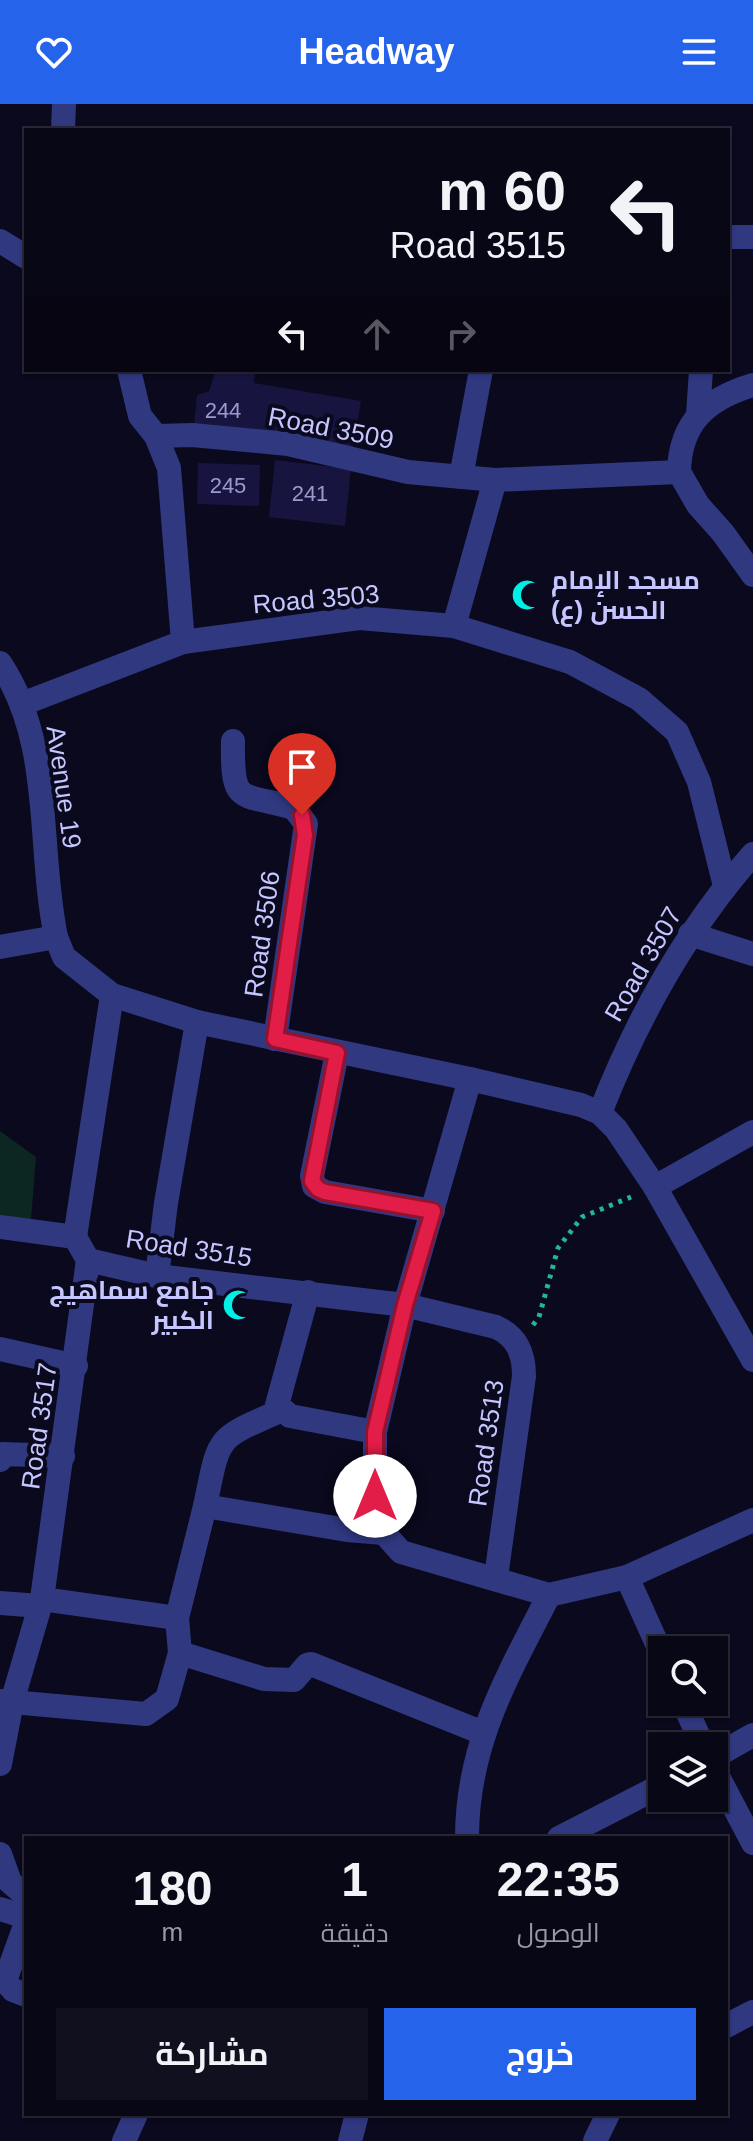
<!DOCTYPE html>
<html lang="ar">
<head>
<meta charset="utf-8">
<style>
  :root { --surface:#080716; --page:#11101f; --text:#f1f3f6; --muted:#9899a1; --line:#292835; --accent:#2563eb }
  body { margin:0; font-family:Helvetica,Cairo,sans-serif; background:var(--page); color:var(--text); direction:rtl; height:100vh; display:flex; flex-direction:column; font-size:30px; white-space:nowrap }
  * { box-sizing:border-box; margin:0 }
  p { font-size:26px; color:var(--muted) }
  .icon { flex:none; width:44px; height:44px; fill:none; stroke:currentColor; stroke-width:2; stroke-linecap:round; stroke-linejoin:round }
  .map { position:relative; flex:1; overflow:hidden; direction:ltr }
  .details { position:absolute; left:24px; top:1732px; width:704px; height:280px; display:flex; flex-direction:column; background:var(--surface); border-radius:0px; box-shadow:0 2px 6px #0004,0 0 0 2px var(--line); direction:rtl }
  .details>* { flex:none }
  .hud { position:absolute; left:24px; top:24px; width:706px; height:244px; border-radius:0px; box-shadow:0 2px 6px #0004,0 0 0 2px var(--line); direction:rtl; background:#080716; color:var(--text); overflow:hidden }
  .fabs { position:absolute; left:648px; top:1532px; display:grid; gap:16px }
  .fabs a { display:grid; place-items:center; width:80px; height:80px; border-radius:0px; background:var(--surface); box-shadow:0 2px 6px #0004,0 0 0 2px var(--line); font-size:40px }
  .pin { position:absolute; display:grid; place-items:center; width:68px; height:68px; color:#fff; margin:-82px -34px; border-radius:50% 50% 50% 0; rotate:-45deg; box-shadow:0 0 8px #0007 }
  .pin .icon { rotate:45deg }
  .me { position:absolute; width:88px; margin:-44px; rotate:0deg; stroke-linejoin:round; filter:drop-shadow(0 0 6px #0008) }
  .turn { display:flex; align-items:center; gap:28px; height:168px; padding:0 32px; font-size:36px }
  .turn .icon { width:104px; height:104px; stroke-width:2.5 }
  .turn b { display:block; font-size:56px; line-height:68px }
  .lanes { display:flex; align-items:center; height:76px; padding:0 32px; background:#0003; justify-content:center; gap:40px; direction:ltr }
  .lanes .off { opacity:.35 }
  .eta { display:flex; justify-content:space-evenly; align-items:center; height:136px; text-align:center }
  .eta b { font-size:48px; font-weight:700; line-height:56px }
  .button { display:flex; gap:16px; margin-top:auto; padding:16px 32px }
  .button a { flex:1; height:92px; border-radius:0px; background:var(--accent); color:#fff; font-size:32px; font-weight:700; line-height:92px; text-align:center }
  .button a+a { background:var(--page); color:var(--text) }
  header { display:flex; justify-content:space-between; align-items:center; height:104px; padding:0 32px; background:var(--accent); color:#fff; font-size:36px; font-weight:700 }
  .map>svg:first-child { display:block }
  .green { fill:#0c2722 }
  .building { fill:#17143f }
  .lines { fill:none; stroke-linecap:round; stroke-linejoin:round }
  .path { stroke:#22b699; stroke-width:5; stroke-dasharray:4 6; stroke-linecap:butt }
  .minor { stroke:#303880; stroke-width:24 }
  .route-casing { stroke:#92132f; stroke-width:20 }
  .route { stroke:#e11d48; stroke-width:14 }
  .labels { text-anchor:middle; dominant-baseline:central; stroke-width:8; stroke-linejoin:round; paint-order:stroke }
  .number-label { font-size:22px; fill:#9a9acf }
  .street-label { font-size:26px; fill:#c5c6ff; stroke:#0a091d }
  .poi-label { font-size:26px; font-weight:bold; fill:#c5c6ff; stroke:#0a091d; text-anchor:start }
</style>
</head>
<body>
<header><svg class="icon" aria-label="menu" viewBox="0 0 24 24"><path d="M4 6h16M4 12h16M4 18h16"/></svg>Headway<svg class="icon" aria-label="heart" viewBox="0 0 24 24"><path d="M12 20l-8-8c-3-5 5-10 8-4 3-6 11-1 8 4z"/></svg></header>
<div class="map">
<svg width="753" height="2037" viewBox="0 0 753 2037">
  <rect width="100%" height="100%" fill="#0a091d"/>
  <polygon class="green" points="0,1027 36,1053 31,1116 0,1111"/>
  <g class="building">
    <polygon points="216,266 255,266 254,279 361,297 353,345 194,321 197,291 209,287"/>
    <polygon points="275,356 351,365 345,422 269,413"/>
    <polygon points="198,359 260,361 259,402 197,400"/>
  </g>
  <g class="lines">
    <polyline class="path" points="533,1221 539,1213 558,1144 582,1113 631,1093"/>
    <g class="minor">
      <polyline points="63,26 64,0"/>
      <polyline points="728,133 753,133"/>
      <polyline points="0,137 26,153"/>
      <polyline points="129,266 140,312 156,332 169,364 183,538"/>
      <polyline points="698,311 701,266"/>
      <polyline points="156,332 192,331 288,340 408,368 495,376 679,368"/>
      <polyline points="679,368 698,401 723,429 753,471"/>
      <path d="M679,368C680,318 707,295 753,281"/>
      <polyline points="461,373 481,266"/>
      <polyline points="454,522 495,376"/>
      <path d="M0,559C54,640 37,741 56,833L64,853L112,891L197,918L470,975L581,1001L600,1009L616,1025L655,1083L753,1256"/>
      <polyline points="22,600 183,538 359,514 454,522 570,558 639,595 677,628 699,678 725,782"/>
      <path d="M233,637C232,703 239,688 294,704L306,720L275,935"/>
      <polyline points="690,830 753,850"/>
      <polyline points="0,843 56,833"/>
      <polyline points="337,949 312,1072 314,1082 325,1088 433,1107"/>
      <polyline points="470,975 405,1201 375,1328 375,1392 384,1429 401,1448 549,1491 627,1473 753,1416"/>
      <path d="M600,1009C637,914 686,826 753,750"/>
      <polyline points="655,1083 753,1028"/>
      <polyline points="0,1123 75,1133"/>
      <path d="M75,1133L88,1156L157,1172L405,1201L496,1223C517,1233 524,1249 524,1272L496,1473"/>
      <polyline points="75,1133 112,891"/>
      <polyline points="157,1172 166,1099 197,918"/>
      <polyline points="308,1188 277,1301 290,1312 375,1328"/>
      <polyline points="0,1245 76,1262"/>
      <polyline points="0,1356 2,1350 63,1352"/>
      <path d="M205,1402C220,1331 214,1336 280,1307"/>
      <polyline points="384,1429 347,1426 205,1402 177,1514 180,1549 264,1575 294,1576 307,1561 311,1560 483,1629"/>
      <polyline points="627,1473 662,1551"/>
      <polyline points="42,1495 88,1156"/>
      <polyline points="0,1499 40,1502 42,1495 177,1514"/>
      <polyline points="0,1597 146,1610 167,1595 180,1549"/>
      <polyline points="683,1598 703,1642"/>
      <polyline points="714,1653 753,1631"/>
      <polyline points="0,1660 12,1598 40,1502"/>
      <polyline points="714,1665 753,1739"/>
      <path d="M467,1734C467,1640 507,1573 549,1491"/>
      <polyline points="559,1734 662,1681"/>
      <polyline points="0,1750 10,1778 26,1792"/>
      <polyline points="0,1805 26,1813"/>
      <polyline points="26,1819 5,1877 13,1886 26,1891"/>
      <polyline points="726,1922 753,1908"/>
      <polyline points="124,2037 136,2010"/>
      <polyline points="350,2037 357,2010"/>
      <polyline points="595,2037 608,2010"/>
    </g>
  </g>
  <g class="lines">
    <g class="route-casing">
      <polyline id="route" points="302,711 305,731 275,935 337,949 312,1077 318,1085 325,1088 433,1107 405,1201 375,1328 375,1392"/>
    </g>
    <use href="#route" class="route"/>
  </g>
  <defs>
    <g id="mosque-bare" transform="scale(2.4)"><path d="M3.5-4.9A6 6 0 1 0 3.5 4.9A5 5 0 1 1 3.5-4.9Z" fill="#00f0e6" stroke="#0a091d" stroke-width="2.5" paint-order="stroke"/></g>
  </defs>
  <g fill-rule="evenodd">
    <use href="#mosque-bare" x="527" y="491"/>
    <use href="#mosque-bare" x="238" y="1201"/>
  </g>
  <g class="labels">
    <g class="number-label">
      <text x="223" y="306">244</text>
      <text x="228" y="381">245</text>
      <text x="310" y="389">241</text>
    </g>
    <g class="street-label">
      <text transform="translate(331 324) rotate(11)">Road 3509</text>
      <text transform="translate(316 495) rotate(-5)">Road 3503</text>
      <text transform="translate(64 683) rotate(82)">Avenue 19</text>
      <text transform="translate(262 830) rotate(-82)">Road 3506</text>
      <text transform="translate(643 860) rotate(-60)">Road 3507</text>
      <text transform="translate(189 1144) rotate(9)">Road 3515</text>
      <text transform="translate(39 1322) rotate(-82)">Road 3517</text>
      <text transform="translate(486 1339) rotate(-82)">Road 3513</text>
    </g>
    <g class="poi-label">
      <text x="551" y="476">مسجد الإمام<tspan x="551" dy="30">الحسن (ع)</tspan></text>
      <text x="214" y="1186" text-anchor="end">جامع سماهيج<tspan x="214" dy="30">الكبير</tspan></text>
    </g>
  </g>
</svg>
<div class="fabs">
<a><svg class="icon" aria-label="search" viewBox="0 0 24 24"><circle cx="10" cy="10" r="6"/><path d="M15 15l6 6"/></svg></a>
<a><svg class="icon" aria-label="layers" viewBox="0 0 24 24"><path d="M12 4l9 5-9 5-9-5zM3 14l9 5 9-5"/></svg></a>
</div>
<div class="pin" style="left:302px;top:711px;background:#d93025"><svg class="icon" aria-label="arrive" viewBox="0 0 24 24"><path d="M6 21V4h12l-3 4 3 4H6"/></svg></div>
<svg class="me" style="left:375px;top:1392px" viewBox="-20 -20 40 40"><circle r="19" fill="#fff"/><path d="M0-13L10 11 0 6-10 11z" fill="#e11d48"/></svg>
<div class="hud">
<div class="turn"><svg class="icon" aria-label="left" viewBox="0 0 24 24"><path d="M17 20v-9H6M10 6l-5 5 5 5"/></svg><div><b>60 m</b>Road 3515</div></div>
<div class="lanes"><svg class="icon" aria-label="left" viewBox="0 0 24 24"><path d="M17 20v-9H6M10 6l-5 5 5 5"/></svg><svg class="icon off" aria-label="ahead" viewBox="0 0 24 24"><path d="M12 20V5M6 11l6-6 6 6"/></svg><svg class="icon off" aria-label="right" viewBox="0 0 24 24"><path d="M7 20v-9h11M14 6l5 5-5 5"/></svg></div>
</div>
<section class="details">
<div class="eta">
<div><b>22:35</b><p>الوصول</p></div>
<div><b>1</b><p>دقيقة</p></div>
<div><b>180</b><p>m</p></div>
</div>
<div class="button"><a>خروج</a><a>مشاركة</a></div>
</section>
</div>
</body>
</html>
